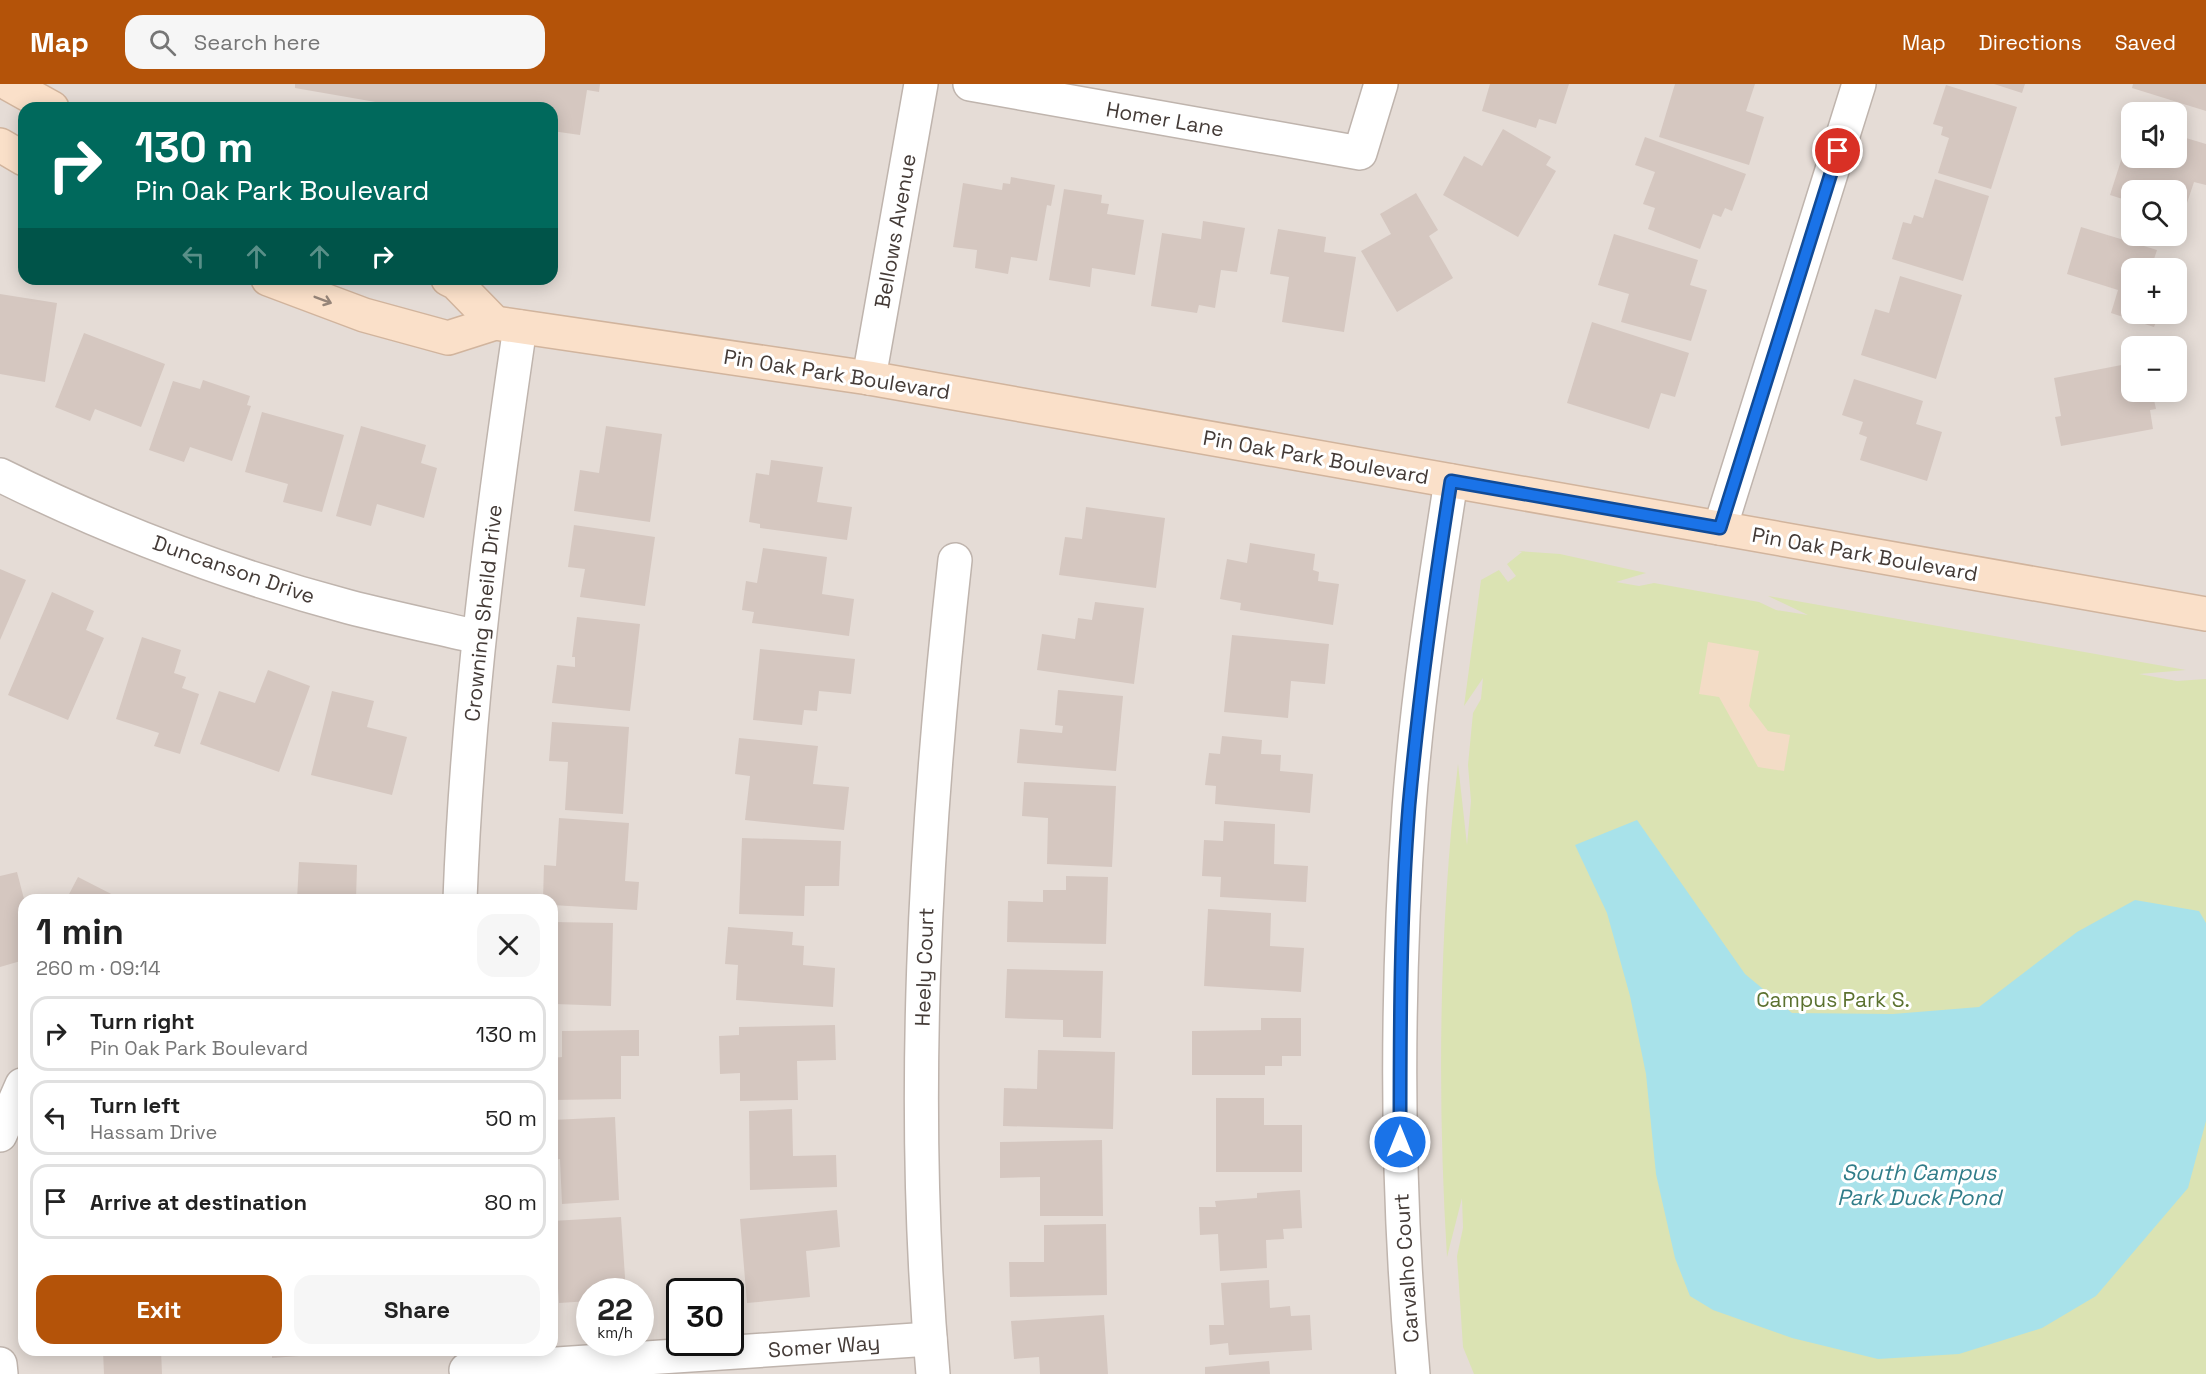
<!DOCTYPE html>
<html lang="en">
<head>
<meta charset="utf-8">
<style>
  :root { --surface:#fff; --page:#f6f6f6; --text:#222; --muted:#767676; --line:#e0e0e0; --accent:#b45309 }
  body { margin:0; font-family:"Space Grotesk",sans-serif; background:var(--page); color:var(--text); height:100vh; display:flex; flex-direction:column; font-size:22px; white-space:nowrap }
  * { box-sizing:border-box; margin:0 }
  p { font-size:20px; color:var(--muted) }
  .icon { flex:none; width:33px; height:33px; fill:none; stroke:currentColor; stroke-width:2; stroke-linecap:round; stroke-linejoin:round }
  .map { position:relative; flex:1; overflow:hidden }
  .side { position:absolute; left:18px; top:810px; width:540px; height:462px; display:flex; flex-direction:column; background:var(--surface); border-radius:18px; box-shadow:0 3px 15px #0003 }
  .side>* { flex:none }
  .hud { position:absolute; left:18px; top:18px; width:540px; height:183px; border-radius:18px; box-shadow:0 3px 15px #0003; background:#00695c; color:#fff; overflow:hidden }
  .tools { position:absolute; left:2121px; top:18px; display:grid; gap:12px }
  .tools a { display:grid; place-items:center; width:66px; height:66px; border-radius:12px; background:var(--surface); box-shadow:0 3px 15px #0003; font-size:30px }
  .speed { position:absolute; left:576px; top:1194px; display:flex; gap:12px; font-size:30px; font-weight:700; text-align:center }
  .speed>* { display:grid; place-content:center; width:78px; height:78px; border-radius:50%; background:var(--surface); box-shadow:0 3px 15px #0003; line-height:1 }
  .speed small { font-size:15px; font-weight:400 }
  .speed .limit { border:3px solid #111; border-radius:9px; background:#fff; color:#111 }
  .pin { position:absolute; display:grid; place-items:center; width:51px; height:51px; color:#fff; margin:-26px; border:3px solid #fff; border-radius:50%; box-shadow:0 2px 6px #0007 }
  .me { position:absolute; width:66px; margin:-33px; rotate:0deg; stroke-linejoin:round; filter:drop-shadow(0 0 4px #0008) }
  .turn { display:flex; align-items:center; gap:21px; height:126px; padding:0 18px; font-size:27px }
  .turn .icon { width:78px; height:78px; stroke-width:2.5 }
  .turn b { display:block; font-size:42px; line-height:51px }
  .lanes { display:flex; align-items:center; height:57px; padding:0 18px; background:#0003; justify-content:center; gap:30px; direction:ltr }
  .lanes .off { opacity:.35 }
  .round { display:grid; place-items:center; flex:none; width:63px; height:63px; border-radius:18px; background:var(--page) }
  .overview { display:flex; align-items:center; justify-content:space-between; height:102px; padding:0 18px }
  h1 { font-size:36px; font-weight:600; line-height:45px }
  .action { display:flex; gap:12px; margin-top:auto; padding:12px 18px }
  .action a { flex:1; height:69px; border-radius:18px; background:var(--accent); color:#fff; font-size:24px; font-weight:600; line-height:69px; text-align:center }
  .action a+a { background:var(--page); color:var(--text) }
  ul { padding:0; list-style:none }
  li { display:flex; align-items:center; gap:18px; height:75px; margin:0 12px 9px; padding:0 6px; border:3px solid var(--line); border-radius:18px }
  li div { flex:1 }
  li b { display:block; font-size:22px }
  li em { font-style:normal }
  header { display:flex; align-items:center; gap:36px; box-sizing:border-box; height:84px; padding:0 30px; background:var(--accent); color:#fff }
  header strong { font-size:28px }
  nav { display:flex; gap:33px; margin-inline-start:auto; font-size:21px }
  .search { width:420px; height:54px; background:var(--page); display:flex; align-items:center; gap:15px; box-sizing:border-box; padding:0 21px; border-radius:18px; color:var(--muted); font-size:22px }
  .map>svg:first-child { display:block }
  .residential { fill:#e5dcd6; fill-rule:evenodd }
  .green { fill:#dbe3b3 }
  .sand { fill:#f3dcc6 }
  .water { fill:#a8e2ea }
  .building { fill:#d5c7c0 }
  .lines { fill:none; stroke-linecap:round; stroke-linejoin:round }
  .street-casing { stroke:#bfb4ad; stroke-width:36 }
  .secondary-casing { stroke:#d1b49d; stroke-width:36 }
  .street { stroke:#fff; stroke-width:33 }
  .secondary { stroke:#fae0c9; stroke-width:33 }
  .oneway { stroke:#968579 }
  .route-casing { stroke:#114b97; stroke-width:15 }
  .route { stroke:#1a73e8; stroke-width:10 }
  .labels { text-anchor:middle; dominant-baseline:central; stroke-width:6; stroke-linejoin:round; paint-order:stroke }
  .street-label { font-size:21px; fill:#443b37; stroke:#fff }
  .park-label { font-size:21px; fill:#5b712f; stroke:#fff }
  .water-label { font-size:22px; font-style:italic; fill:#317d89; stroke:#fff }
</style>
</head>
<body>
<header>
<strong>Map</strong>
<div class="search"><svg class="icon" aria-label="search" viewBox="0 0 24 24"><circle cx="10" cy="10" r="6"/><path d="M15 15l6 6"/></svg>Search here</div>
<nav><a>Map</a><a>Directions</a><a>Saved</a></nav>
</header>
<div class="map">
<svg width="2206" height="1290" viewBox="0 0 2206 1290">
  <rect width="100%" height="100%" fill="#f2ebe7"/>
  <path class="residential" d="M0,0H2206V1290H0ZM24,24H552V195H24ZM2132,28H2176V74H2132ZM2132,106H2176V152H2132ZM2132,184H2176V230H2132ZM2132,262H2176V308H2132ZM24,816H552V1266H24ZM590,1208H640V1258H590ZM680,1208H730V1258H680Z"/>
  <path class="green" d="M1518,467L1560,470L1646,489L1616,498L1639,502L1654,499L1759,518L1776,526L1808,531L1768,512L2186,586L2139,590L2177,597L2206,595V1290H1474L1463,1263L1457,1172L1463,1144L1462,1114L1447,1173C1437,1009 1439,843 1458,680L1467,761L1471,717L1468,681L1473,629L1481,615L1483,594L1464,622L1481,496L1499,486L1508,498L1516,492L1507,480L1522,468Z"/>
  <polygon class="sand" points="1708,558 1759,567 1749,622 1768,647 1790,651 1784,687 1758,683 1719,613 1699,610"/>
  <polygon class="water" points="1637,736 1745,890 1792,929 1893,930 1979,923 2077,848 2135,816 2199,827 2206,839 2206,1037 2188,1104 2096,1212 2042,1244 1959,1270 1878,1275 1792,1254 1713,1226 1690,1212 1675,1174 1656,1090 1646,990 1630,912 1607,829 1575,761"/>
  <g class="building">
    <polygon points="295,0 600,0 599,8 587,6 580,51 552,47 552,24 410,24 295,4"/>
    <polygon points="1490,0 1569,0 1556,40 1539,35 1536,44 1482,27"/>
    <polygon points="1675,0 1755,0 1746,27 1764,33 1749,81 1659,53"/>
    <polygon points="1994,0 2025,0 2022,9"/>
    <polygon points="2133,0 2206,0 2206,27 2132,4"/>
    <polygon points="1946,1 2017,23 1991,105 1938,89 1949,54 1941,51 1943,43 1933,40"/>
    <polygon points="1503,45 1551,73 1546,81 1556,87 1518,153 1443,111 1464,72 1482,82"/>
    <polygon points="2176,51 2206,60 2206,101 2194,98 2182,134 2176,132 2176,106 2132,106 2132,118 2110,111 2126,61 2132,63 2132,74 2176,74"/>
    <polygon points="1645,53 1746,90 1732,127 1725,124 1721,133 1713,130 1700,165 1648,145 1655,124 1643,120 1655,88 1635,81"/>
    <polygon points="1011,93 1055,101 1051,122 1047,121 1037,177 1011,173 1008,190 975,184 977,166 953,163 963,99 1002,106 1003,99 1010,100"/>
    <polygon points="1935,95 1989,112 1963,197 1892,175 1903,138 1911,140 1914,131 1923,134"/>
    <polygon points="1064,105 1102,111 1101,119 1109,120 1107,130 1144,136 1135,191 1092,184 1090,203 1049,196"/>
    <polygon points="1416,109 1438,146 1429,152 1453,194 1397,228 1361,167 1391,150 1380,130"/>
    <polygon points="1203,137 1245,144 1237,188 1221,186 1215,224 1199,221 1197,229 1151,222 1162,149 1201,155"/>
    <polygon points="2081,143 2157,166 2151,184 2132,184 2132,230 2159,230 2154,243 2111,229 2118,206 2067,190"/>
    <polygon points="1278,145 1326,153 1324,168 1356,173 1344,248 1282,238 1289,193 1270,190"/>
    <polygon points="1614,150 1698,176 1690,201 1707,206 1691,257 1621,238 1629,210 1598,201"/>
    <polygon points="1900,192 1962,211 1936,295 1861,271 1875,225 1889,229"/>
    <polygon points="0,210 57,219 45,298 0,290"/>
    <polygon points="1592,238 1689,269 1675,313 1661,309 1649,345 1567,319"/>
    <polygon points="84,249 165,280 141,343 95,325 90,337 55,323"/>
    <polygon points="2132,279 2132,308 2165,308 2166,313 2154,316 2156,325 2150,326 2153,345 2061,362 2055,333 2061,332 2054,294"/>
    <polygon points="1854,295 1923,317 1916,340 1942,348 1927,397 1860,376 1867,353 1859,350 1863,338 1842,331"/>
    <polygon points="203,296 250,312 247,321 251,322 232,377 190,363 184,378 149,366 173,297 200,305"/>
    <polygon points="262,328 344,351 322,428 283,418 288,400 245,388"/>
    <polygon points="361,342 426,361 421,379 437,384 424,434 377,420 371,442 336,432"/>
    <polygon points="606,342 662,350 650,438 574,427 580,386 599,389"/>
    <polygon points="771,376 823,383 817,418 852,423 847,456 760,444 760,440 749,438 756,389 769,391"/>
    <polygon points="1086,423 1165,434 1156,504 1059,491 1065,453 1082,455"/>
    <polygon points="574,441 655,453 645,522 580,513 585,485 568,483"/>
    <polygon points="1250,459 1315,470 1313,486 1319,488 1318,497 1339,500 1333,541 1240,526 1241,519 1220,515 1227,475 1247,479"/>
    <polygon points="763,464 827,473 822,510 854,515 849,552 752,539 754,528 742,526 746,497 757,499"/>
    <polygon points="0,485 26,496 0,556"/>
    <polygon points="52,508 94,527 86,546 104,554 68,636 8,611"/>
    <polygon points="1095,518 1144,524 1134,600 1037,586 1042,550 1075,555 1078,534 1092,536"/>
    <polygon points="577,533 640,540 630,627 552,619 557,581 575,583 575,573 572,573"/>
    <polygon points="1232,551 1329,560 1325,600 1291,597 1288,634 1224,628"/>
    <polygon points="142,553 181,566 174,589 186,593 182,604 199,610 180,670 154,662 159,649 116,635"/>
    <polygon points="760,565 855,575 851,610 819,607 817,627 804,626 802,641 753,636"/>
    <polygon points="268,586 310,602 279,688 200,660 219,607 255,619"/>
    <polygon points="1058,606 1123,612 1116,687 1017,679 1020,645 1062,649 1063,642 1055,641"/>
    <polygon points="332,607 374,617 367,643 407,653 392,711 311,691"/>
    <polygon points="552,638 629,643 623,730 565,726 568,678 549,677"/>
    <polygon points="1222,652 1262,656 1261,670 1281,671 1280,687 1313,690 1310,729 1215,720 1216,702 1205,701 1209,669 1220,670"/>
    <polygon points="739,654 818,662 813,700 849,703 844,746 745,736 750,692 735,690"/>
    <polygon points="1024,698 1116,702 1112,783 1047,780 1048,734 1022,732"/>
    <polygon points="559,734 629,739 625,797 639,798 637,826 552,821 552,816 543,816 544,781 556,782"/>
    <polygon points="1224,737 1275,740 1274,780 1308,782 1306,818 1220,813 1221,793 1202,792 1204,756 1223,757"/>
    <polygon points="742,754 841,757 839,802 805,802 804,832 739,830"/>
    <polygon points="299,778 357,781 356,816 297,816"/>
    <polygon points="17,788 24,815 24,849 21,850 24,876 0,883 0,792"/>
    <polygon points="1066,792 1108,793 1106,860 1007,858 1008,817 1043,818 1043,806 1066,806"/>
    <polygon points="78,793 123,816 66,816"/>
    <polygon points="1208,825 1271,829 1270,862 1304,864 1301,908 1204,902"/>
    <polygon points="552,838 613,839 611,922 555,920 557,876 552,876"/>
    <polygon points="728,843 793,848 792,861 804,862 803,881 835,884 833,923 736,916 738,881 725,880"/>
    <polygon points="1007,885 1103,887 1101,954 1063,953 1063,936 1005,934"/>
    <polygon points="1261,934 1301,934 1301,972 1282,972 1282,982 1265,982 1265,991 1192,991 1192,947 1261,946"/>
    <polygon points="835,941 836,976 797,977 798,1016 740,1017 740,989 720,990 719,952 739,951 739,943"/>
    <polygon points="639,946 639,972 621,972 621,1015 552,1016 552,974 562,973 562,947"/>
    <polygon points="1038,966 1115,968 1113,1045 1003,1042 1004,1004 1037,1005"/>
    <polygon points="1216,1014 1264,1014 1264,1041 1302,1041 1302,1088 1216,1088"/>
    <polygon points="792,1025 793,1072 836,1071 837,1103 750,1106 749,1027"/>
    <polygon points="615,1033 619,1116 562,1120 560,1075 552,1076 552,1036"/>
    <polygon points="1102,1056 1103,1132 1040,1132 1040,1093 1000,1094 1000,1058"/>
    <polygon points="1300,1106 1302,1144 1283,1145 1284,1155 1266,1156 1267,1184 1220,1187 1218,1150 1200,1151 1199,1123 1216,1123 1215,1117 1257,1114 1257,1109"/>
    <polygon points="837,1126 840,1163 806,1167 810,1213 747,1219 740,1135"/>
    <polygon points="621,1133 626,1208 590,1208 590,1217 559,1219 556,1174 552,1174 552,1137"/>
    <polygon points="1106,1140 1107,1211 1010,1213 1009,1178 1044,1178 1044,1141"/>
    <polygon points="1269,1196 1270,1224 1290,1222 1291,1232 1310,1231 1312,1266 1229,1271 1228,1259 1210,1261 1209,1241 1224,1241 1221,1199"/>
    <polygon points="1104,1231 1108,1290 1040,1290 1039,1273 1014,1275 1011,1237"/>
    <polygon points="103,1266 161,1266 162,1290 104,1290"/>
    <polygon points="272,1266 353,1266 353,1268 272,1274"/>
    <polygon points="1269,1277 1270,1290 1205,1290 1205,1283"/>
  </g>
  <g class="lines">
    <g class="street-casing">
      <g id="street">
        <polyline points="970,0 1360,69 1381,0"/>
        <polyline points="869,294 921,0"/>
        <path d="M0,391C111,446 229,491 349,523C392,534 435,543 478,553"/>
        <polyline points="1720,444 1859,0"/>
        <path d="M460,816C467,623 492,433 520,243"/>
        <polyline points="0,1051 22,1001"/>
        <polyline points="0,1280 1,1290"/>
        <polyline points="466,1286 930,1255"/>
        <path d="M933,1290C909,1019 925,746 955,476"/>
        <path d="M1413,1290C1396,1102 1396,913 1409,725C1417,615 1434,505 1451,397"/>
      </g>
    </g>
    <g class="secondary-casing">
      <g id="secondary">
        <polyline points="9,0 52,24"/>
        <polyline points="0,61 24,75"/>
        <polyline points="268,195 364,231 448,254 495,239 869,294 2206,530"/>
        <polyline points="448,195 456,199 495,239"/>
      </g>
    </g>
    <use href="#street" class="street"/>
    <use href="#secondary" class="secondary"/>
  </g>
  <defs><path id="oneway-shaft" d="M-6 0H5M1.5-3L5.5 0L1.5 3" fill="none" stroke-width="1.6" stroke-linecap="round" stroke-linejoin="round" transform="scale(1.5)"/></defs>
  <use class="oneway" href="#oneway-shaft" transform="translate(323 216) rotate(21)"/>
  <g class="lines">
    <g class="route-casing">
      <path id="route" d="M1400,1058C1400,946 1400,833 1409,721C1419,613 1434,504 1451,397L1720,444L1838,67"/>
    </g>
    <use href="#route" class="route"/>
  </g>
  <g class="labels">
    <g class="street-label">
      <text transform="translate(1165 35) rotate(10)">Homer Lane</text>
      <text transform="translate(895 147) rotate(-80)">Bellows Avenue</text>
      <text transform="translate(837 290) rotate(9)">Pin Oak Park Boulevard</text>
      <text transform="translate(1316 373) rotate(10)">Pin Oak Park Boulevard</text>
      <text transform="translate(1865 470) rotate(10)">Pin Oak Park Boulevard</text>
      <text transform="translate(234 485) rotate(19)">Duncanson Drive</text>
      <text transform="translate(483 529) rotate(-84)">Crowning Sheild Drive</text>
      <text transform="translate(924 883) rotate(-88)">Heely Court</text>
      <text transform="translate(1406 1184) rotate(-94)">Carvalho Court</text>
      <text transform="translate(824 1262) rotate(-4)">Somer Way</text>
    </g>
    <g class="park-label">
      <text x="1833" y="915">Campus Park S.</text>
    </g>
    <g class="water-label">
      <text x="1919" y="1088">South Campus<tspan x="1919" dy="25">Park Duck Pond</tspan></text>
    </g>
  </g>
</svg>
<div class="tools">
<a><svg class="icon" aria-label="sound" viewBox="0 0 24 24"><path d="M4 9h4l5-4v14l-5-4H4zM17 9q2 3 0 6"/></svg></a>
<a><svg class="icon" aria-label="search" viewBox="0 0 24 24"><circle cx="10" cy="10" r="6"/><path d="M15 15l6 6"/></svg></a>
<a>+</a>
<a>−</a>
</div>
<div class="speed"><div>22<small>km/h</small></div><div class="limit">30</div></div>
<div class="pin" style="left:1838px;top:67px;background:#d93025"><svg class="icon" aria-label="arrive" viewBox="0 0 24 24"><path d="M6 21V4h12l-3 4 3 4H6"/></svg></div>
<svg class="me" style="left:1400px;top:1058px" viewBox="-20 -20 40 40"><circle r="17" fill="#1a73e8" stroke="#fff" stroke-width="3"/><path d="M0-11L8 9 0 5-8 9z" fill="#fff"/></svg>
<div class="hud">
<div class="turn"><svg class="icon" aria-label="right" viewBox="0 0 24 24"><path d="M7 20v-9h11M14 6l5 5-5 5"/></svg><div><b>130 m</b>Pin Oak Park Boulevard</div></div>
<div class="lanes"><svg class="icon off" aria-label="left" viewBox="0 0 24 24"><path d="M17 20v-9H6M10 6l-5 5 5 5"/></svg><svg class="icon off" aria-label="ahead" viewBox="0 0 24 24"><path d="M12 20V5M6 11l6-6 6 6"/></svg><svg class="icon off" aria-label="ahead" viewBox="0 0 24 24"><path d="M12 20V5M6 11l6-6 6 6"/></svg><svg class="icon" aria-label="right" viewBox="0 0 24 24"><path d="M7 20v-9h11M14 6l5 5-5 5"/></svg></div>
</div>
<section class="side">
<div class="overview"><div><h1>1 min</h1><p>260 m · 09:14</p></div><a class="round"><svg class="icon" aria-label="close" viewBox="0 0 24 24"><path d="M6 6l12 12M18 6L6 18"/></svg></a></div>
<ul>
<li><svg class="icon" aria-label="right" viewBox="0 0 24 24"><path d="M7 20v-9h11M14 6l5 5-5 5"/></svg><div><b>Turn right</b><p>Pin Oak Park Boulevard</p></div><em>130 m</em></li>
<li><svg class="icon" aria-label="left" viewBox="0 0 24 24"><path d="M17 20v-9H6M10 6l-5 5 5 5"/></svg><div><b>Turn left</b><p>Hassam Drive</p></div><em>50 m</em></li>
<li><svg class="icon" aria-label="arrive" viewBox="0 0 24 24"><path d="M6 21V4h12l-3 4 3 4H6"/></svg><div><b>Arrive at destination</b></div><em>80 m</em></li>
</ul>
<div class="action"><a>Exit</a><a>Share</a></div>
</section>
</div>
</body>
</html>
